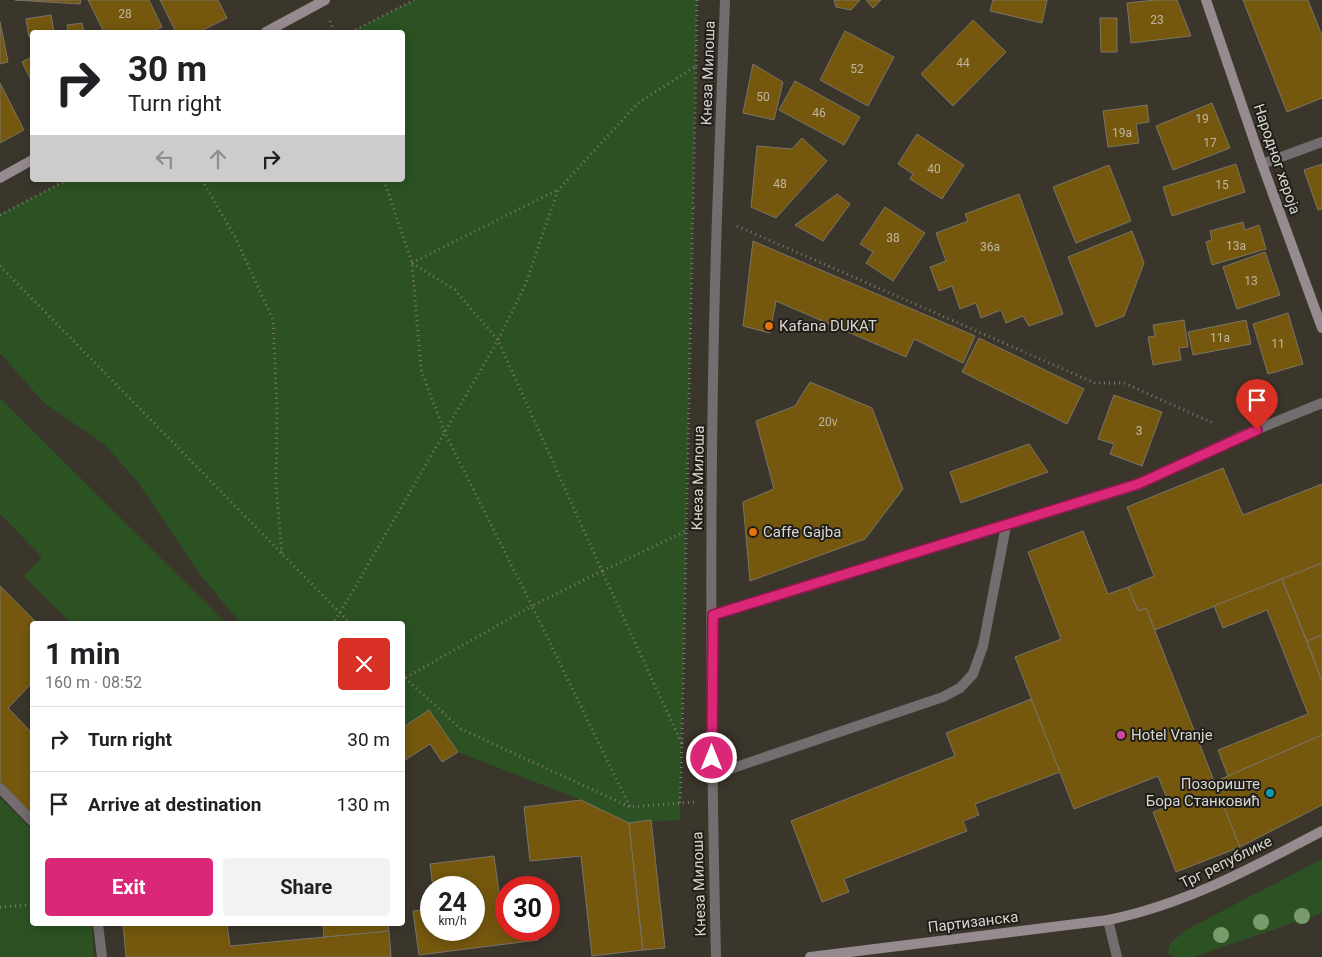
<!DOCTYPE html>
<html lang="en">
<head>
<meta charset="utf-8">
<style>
  :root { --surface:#fff; --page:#f2f2f2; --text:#202124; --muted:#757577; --line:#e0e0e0; --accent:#db2777 }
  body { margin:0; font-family:Roboto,sans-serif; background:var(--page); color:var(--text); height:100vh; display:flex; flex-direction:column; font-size:19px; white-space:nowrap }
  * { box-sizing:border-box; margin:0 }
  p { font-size:16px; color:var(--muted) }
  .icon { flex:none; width:28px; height:28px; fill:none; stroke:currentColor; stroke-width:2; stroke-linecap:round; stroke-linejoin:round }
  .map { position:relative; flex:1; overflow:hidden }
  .side { position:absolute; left:30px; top:621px; width:375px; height:305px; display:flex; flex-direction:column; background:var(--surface); border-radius:5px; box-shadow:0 2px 12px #0003 }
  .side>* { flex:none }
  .top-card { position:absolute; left:30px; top:30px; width:375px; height:152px; border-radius:5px; box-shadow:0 2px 12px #0003; background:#fff; color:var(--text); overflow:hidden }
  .speed { position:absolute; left:420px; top:876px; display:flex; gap:10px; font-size:25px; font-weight:700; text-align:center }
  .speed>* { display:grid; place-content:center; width:65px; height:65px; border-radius:50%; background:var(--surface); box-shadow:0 2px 12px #0003; line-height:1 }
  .speed small { font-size:12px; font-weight:400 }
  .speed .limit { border:8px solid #d22; background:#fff; color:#111 }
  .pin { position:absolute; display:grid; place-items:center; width:42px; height:42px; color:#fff; margin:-51px -21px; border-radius:50% 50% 50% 0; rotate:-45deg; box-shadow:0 0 5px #0007 }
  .pin .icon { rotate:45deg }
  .me { position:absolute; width:55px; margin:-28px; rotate:0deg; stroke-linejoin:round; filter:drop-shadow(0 0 4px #0008) }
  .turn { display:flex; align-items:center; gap:18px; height:105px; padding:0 15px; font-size:22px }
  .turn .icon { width:65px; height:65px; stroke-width:2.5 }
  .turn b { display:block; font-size:35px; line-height:42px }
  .lanes { display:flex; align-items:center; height:48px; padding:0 15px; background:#0003; justify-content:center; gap:25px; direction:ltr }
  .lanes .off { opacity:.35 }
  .round { display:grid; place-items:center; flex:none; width:52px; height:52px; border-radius:5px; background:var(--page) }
  .head { display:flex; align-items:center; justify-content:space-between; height:85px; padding:0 15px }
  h1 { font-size:30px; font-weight:700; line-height:38px }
  .cta { display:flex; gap:10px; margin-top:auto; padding:10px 15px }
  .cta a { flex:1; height:58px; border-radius:5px; background:var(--accent); color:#fff; font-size:20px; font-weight:700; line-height:58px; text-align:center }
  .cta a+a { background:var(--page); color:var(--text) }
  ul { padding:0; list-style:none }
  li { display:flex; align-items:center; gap:15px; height:65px; padding:0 15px; border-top:1px solid var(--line) }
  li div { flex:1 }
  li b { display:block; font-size:19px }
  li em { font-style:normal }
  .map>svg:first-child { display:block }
  .green { fill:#2c5223 }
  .building { fill:#75580e; stroke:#7a7469 }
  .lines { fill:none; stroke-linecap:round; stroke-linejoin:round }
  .path { stroke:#7c7870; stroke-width:3; stroke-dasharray:1 4; stroke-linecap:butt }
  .lane { stroke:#746d6f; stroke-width:10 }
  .street { stroke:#746d6f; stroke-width:10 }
  .secondary { stroke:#968b8e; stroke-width:10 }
  .tree { fill:#799b6b }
  .route-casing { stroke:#8e194d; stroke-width:12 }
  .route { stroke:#db2777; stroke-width:9 }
  .food-dot { fill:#e8710a; stroke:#201e19; stroke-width:2 }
  .hotel-dot { fill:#d1479c; stroke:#201e19; stroke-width:2 }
  .culture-dot { fill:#0f9aa8; stroke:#201e19; stroke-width:2 }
  .labels { text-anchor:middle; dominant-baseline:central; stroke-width:4; stroke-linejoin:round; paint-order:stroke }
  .number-label { font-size:12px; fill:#c0b6a0 }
  .street-label { font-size:15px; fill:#d9d6d0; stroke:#201e19 }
  .poi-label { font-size:15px; fill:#d9d6d0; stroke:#201e19; text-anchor:start }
</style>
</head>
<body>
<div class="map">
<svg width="1322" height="957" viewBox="0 0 1322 957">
  <rect width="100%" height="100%" fill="#3b362c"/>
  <g class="green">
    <polygon points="414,0 697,0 680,820 629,823 581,800 458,752 429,710 403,728 402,624 241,624 199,573 137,481 105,445 43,402 0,353 0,214 66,180 402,180 402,32 351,32"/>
    <polygon points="2,400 227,624 72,624 24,576 42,557 0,514 0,401"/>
    <polygon points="0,798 32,830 32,924 92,924 94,957 0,957"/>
    <polygon points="1322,859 1322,913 1193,957 1175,957 1168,953 1170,943 1186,930"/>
  </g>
  <g class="building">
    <polygon points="15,0 81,0 80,4"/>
    <polygon points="88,0 149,0 162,27 151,32 104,32"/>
    <polygon points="160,0 218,0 227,18 199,32 176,32"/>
    <polygon points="834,0 860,0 851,10 836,7"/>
    <polygon points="866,0 881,0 873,8"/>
    <polygon points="993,0 1047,0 1042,23 990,11"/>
    <polygon points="1155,0 1177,0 1191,36 1131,43 1127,3"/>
    <polygon points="1243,0 1308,0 1322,36 1322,98 1287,112"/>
    <polygon points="51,15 54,32 32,32 32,36 29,37 26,19"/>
    <polygon points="1100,18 1117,18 1117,52 1101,52"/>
    <polygon points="973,20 1006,52 953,106 921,74"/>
    <polygon points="0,22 8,62 0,64"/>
    <polygon points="82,23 84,32 68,32 67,25"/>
    <polygon points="845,31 894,57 868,106 820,80"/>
    <polygon points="32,57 32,82 22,62"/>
    <polygon points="753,64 783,82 774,120 743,113"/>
    <polygon points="795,81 860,117 844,145 779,110"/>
    <polygon points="0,83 24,130 0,143"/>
    <polygon points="1212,103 1230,148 1173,170 1156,126"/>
    <polygon points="1147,105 1149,122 1136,124 1139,143 1108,147 1103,111"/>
    <polygon points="917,134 964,165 942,199 910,179 913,174 898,164"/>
    <polygon points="802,138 827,161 776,218 751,207 757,146 792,149"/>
    <polygon points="1236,164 1245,192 1172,216 1163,187"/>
    <polygon points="1322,164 1322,209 1318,210 1304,170"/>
    <polygon points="1109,165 1131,221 1076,243 1053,187"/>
    <polygon points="837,194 850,204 823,241 795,225"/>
    <polygon points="1019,194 1063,314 1029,326 1023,316 1006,323 1001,310 981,318 976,303 960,309 952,286 939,291 930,267 946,261 936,233 968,221 965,214"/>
    <polygon points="885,207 925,233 893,281 866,263 873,252 860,244"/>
    <polygon points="1243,222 1245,230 1259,225 1266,249 1212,265 1206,242 1212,240 1210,231"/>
    <polygon points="1132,231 1144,263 1124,316 1096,327 1068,257"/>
    <polygon points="753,241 975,336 963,363 914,339 906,357 776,301 770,333 743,326"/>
    <polygon points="1265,252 1280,295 1237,309 1223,267"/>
    <polygon points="1288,313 1303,364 1268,374 1253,324"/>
    <polygon points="1184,320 1188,347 1179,348 1181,360 1153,365 1148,337 1155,336 1153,325"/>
    <polygon points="1246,320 1251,344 1193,355 1188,332"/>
    <polygon points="979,338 1084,389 1067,424 962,372"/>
    <polygon points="810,382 872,408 903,489 865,539 750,581 743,502 774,489 756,421 795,406"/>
    <polygon points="1114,395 1162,412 1142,466 1110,454 1114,444 1098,439"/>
    <polygon points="1029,444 1048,472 961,503 950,472"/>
    <polygon points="1223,468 1243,515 1322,484 1322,563 1155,630 1146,608 1138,611 1128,587 1154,576 1127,507"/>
    <polygon points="1083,531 1108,594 1128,587 1138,611 1146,608 1240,847 1176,872 1153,812 1170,806 1158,776 1074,809 1015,657 1061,639 1028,552"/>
    <polygon points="1322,563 1322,635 1307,641 1282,579"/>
    <polygon points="1282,579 1322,681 1322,735 1228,776 1218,750 1308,714 1267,610 1223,628 1214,606"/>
    <polygon points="0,586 38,624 32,624 32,683 8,708 32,733 32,816 0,783"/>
    <polygon points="1322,635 1322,681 1307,641"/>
    <polygon points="1031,699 1060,772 975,804 979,815 963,821 967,831 844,879 849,892 822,902 791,821 955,756 946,733"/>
    <polygon points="429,710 458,752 442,762 430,744 402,762 402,728"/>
    <polygon points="1322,735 1322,805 1240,847 1214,782"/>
    <polygon points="581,800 629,823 643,950 592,956 581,856 530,861 524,807"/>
    <polygon points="651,820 665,948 643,950 629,823"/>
    <polygon points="494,856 500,900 506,899 506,930 537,930 538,940 419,955 413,911 431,909 431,930 474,930 474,888 433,888 430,864"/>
    <polygon points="123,924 227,924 230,946 389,931 391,957 126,957"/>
    <polygon points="323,924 388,924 389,931 324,937"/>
  </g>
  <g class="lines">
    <g class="path">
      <polyline points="330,21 334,32"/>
      <polyline points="351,32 414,0"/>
      <polyline points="696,66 697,0"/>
      <polyline points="202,180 235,237 273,320 277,410 276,486 282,554"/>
      <polyline points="384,180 412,263 421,370 445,433 532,606 405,678 402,676"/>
      <polyline points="0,215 67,180"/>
      <polyline points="737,226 1095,383 1124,383 1215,424"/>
      <polyline points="412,263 455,290 498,340 602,571 532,606 630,807"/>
      <polyline points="412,263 557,190"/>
      <polyline points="0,266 351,624"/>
      <polyline points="331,624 340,613 498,340 526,283 558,190 638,103 696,66 693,207 696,209"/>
      <polyline points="405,678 461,729 630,807 694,802"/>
      <polyline points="682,744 693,207"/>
      <polyline points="680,803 682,744 602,571 686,531"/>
      <polyline points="0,907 32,905"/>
    </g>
    <g class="lane">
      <polyline points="713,615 1138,485 1241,436 1322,403"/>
      <polyline points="712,775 943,697 960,688 973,674 983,646 1006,526"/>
      <polyline points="0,788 32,821"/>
      <polyline points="98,924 102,957"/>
    </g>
    <g class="street">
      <polyline points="1262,164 1322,142"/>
      <polyline points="1108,920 1117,957"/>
      <path d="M716,957C710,710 709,463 717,216C719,144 723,72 725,0"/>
    </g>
    <g class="secondary">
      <polyline points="1206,0 1262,164 1322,328"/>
      <polyline points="266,32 325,0"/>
      <polyline points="0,178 32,160"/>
      <path d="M810,957L1108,920C1186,904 1252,868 1322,831"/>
    </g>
  </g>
  <g class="tree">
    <circle cx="1302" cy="916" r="8"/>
    <circle cx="1261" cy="922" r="8"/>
    <circle cx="1221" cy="935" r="8"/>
  </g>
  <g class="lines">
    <g class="route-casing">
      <polyline id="route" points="712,758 713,615 1138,484 1257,430"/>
    </g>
    <use href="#route" class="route"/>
  </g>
  <g class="food-dot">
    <circle cx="769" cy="326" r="5"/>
    <circle cx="753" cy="532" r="5"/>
  </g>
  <circle class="hotel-dot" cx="1121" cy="735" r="5"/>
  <circle class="culture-dot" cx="1270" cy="793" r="5"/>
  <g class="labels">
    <g class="number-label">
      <text x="125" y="14">28</text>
      <text x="1157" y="20">23</text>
      <text x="963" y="63">44</text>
      <text x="857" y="69">52</text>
      <text x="763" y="97">50</text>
      <text x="819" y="113">46</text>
      <text x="1202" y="119">19</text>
      <text x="1122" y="133">19a</text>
      <text x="1210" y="143">17</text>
      <text x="934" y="169">40</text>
      <text x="780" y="184">48</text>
      <text x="1222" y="185">15</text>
      <text x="893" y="238">38</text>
      <text x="1236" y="246">13a</text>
      <text x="990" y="247">36a</text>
      <text x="1251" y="281">13</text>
      <text x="1220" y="338">11a</text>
      <text x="1278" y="344">11</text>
      <text x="828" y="422">20v</text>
      <text x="1139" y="431">3</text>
    </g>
    <g class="street-label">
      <text transform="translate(708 73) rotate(-88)">Кнеза Милоша</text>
      <text transform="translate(1277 159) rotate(71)">Народног хероја</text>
      <text transform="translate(698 478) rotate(-89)">Кнеза Милоша</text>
      <text transform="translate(1226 862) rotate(-26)">Трг републике</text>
      <text transform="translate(699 884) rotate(-92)">Кнеза Милоша</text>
      <text transform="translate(973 922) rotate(-7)">Партизанска</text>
    </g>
    <g class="poi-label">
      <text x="779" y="326">Kafana DUKAT</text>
      <text x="763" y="532">Caffe Gajba</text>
      <text x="1131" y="735">Hotel Vranje</text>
      <text x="1260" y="784" text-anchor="end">Позориште<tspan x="1260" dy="17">Бора Станковић</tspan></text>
    </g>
  </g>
</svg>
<div class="speed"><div>24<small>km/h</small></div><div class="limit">30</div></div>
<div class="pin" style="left:1257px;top:430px;background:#d93025"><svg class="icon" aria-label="arrive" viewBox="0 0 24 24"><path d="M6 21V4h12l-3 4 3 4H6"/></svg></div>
<svg class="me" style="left:712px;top:758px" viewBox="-20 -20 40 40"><circle r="17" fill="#db2777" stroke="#fff" stroke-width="3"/><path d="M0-11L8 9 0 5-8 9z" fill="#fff"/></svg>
<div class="top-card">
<div class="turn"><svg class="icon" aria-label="right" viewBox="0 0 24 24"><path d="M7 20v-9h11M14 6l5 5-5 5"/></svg><div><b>30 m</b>Turn right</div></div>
<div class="lanes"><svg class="icon off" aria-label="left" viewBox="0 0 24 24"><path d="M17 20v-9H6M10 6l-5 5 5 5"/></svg><svg class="icon off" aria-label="ahead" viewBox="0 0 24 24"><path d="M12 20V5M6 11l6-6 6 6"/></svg><svg class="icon" aria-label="right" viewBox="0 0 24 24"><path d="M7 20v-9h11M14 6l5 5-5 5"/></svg></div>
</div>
<section class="side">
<div class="head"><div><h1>1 min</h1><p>160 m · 08:52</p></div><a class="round" style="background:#d93025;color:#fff"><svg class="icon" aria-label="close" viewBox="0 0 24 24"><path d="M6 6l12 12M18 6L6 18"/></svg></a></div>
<ul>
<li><svg class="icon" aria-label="right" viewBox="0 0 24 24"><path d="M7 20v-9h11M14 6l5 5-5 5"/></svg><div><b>Turn right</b></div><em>30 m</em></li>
<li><svg class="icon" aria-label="arrive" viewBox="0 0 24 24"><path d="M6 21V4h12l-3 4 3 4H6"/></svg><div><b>Arrive at destination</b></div><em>130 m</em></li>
</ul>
<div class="cta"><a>Exit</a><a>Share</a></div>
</section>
</div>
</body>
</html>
